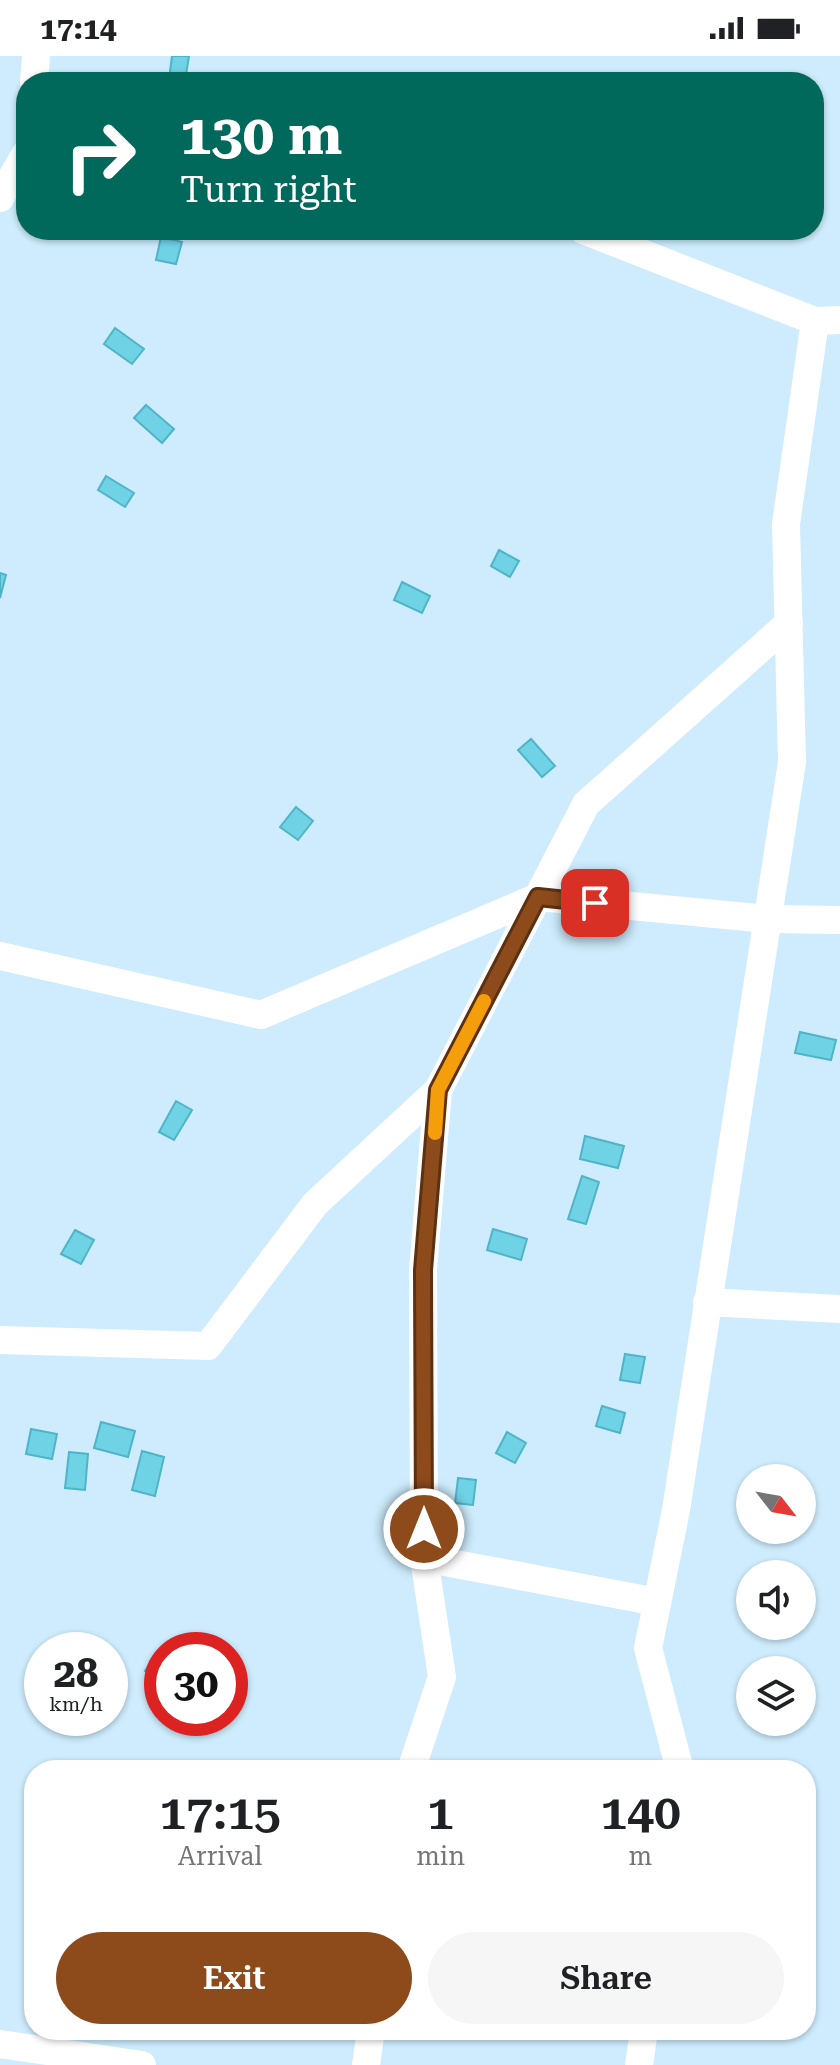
<!DOCTYPE html>
<html lang="en">
<head>
<meta charset="utf-8">
<style>
  :root { --surface:#fff; --page:#f6f6f6; --text:#202124; --muted:#757577; --accent:#8d4b1b }
  body { margin:0; font-family:"Roboto Serif",serif; background:var(--page); color:var(--text); height:100vh; display:flex; flex-direction:column; font-size:30px; white-space:nowrap }
  * { box-sizing:border-box; margin:0 }
  p { font-size:26px; color:var(--muted) }
  .icon { flex:none; width:44px; height:44px; fill:none; stroke:currentColor; stroke-width:2; stroke-linecap:round; stroke-linejoin:round }
  .map { position:relative; flex:1; overflow:hidden }
  .drawer { position:absolute; left:24px; top:1704px; width:792px; height:280px; display:flex; flex-direction:column; background:var(--surface); border-radius:32px; box-shadow:0 2px 6px #0004 }
  .drawer>* { flex:none }
  .hud { position:absolute; left:16px; top:16px; width:808px; height:168px; border-radius:32px; box-shadow:0 2px 6px #0004; background:#00695c; color:#fff; overflow:hidden }
  .needle { width:52px; rotate:121deg }
  .buttons { position:absolute; left:736px; top:1408px; display:grid; gap:16px }
  .buttons a { display:grid; place-items:center; width:80px; height:80px; border-radius:50%; background:var(--surface); box-shadow:0 2px 6px #0004; font-size:40px }
  .speed { position:absolute; left:24px; top:1576px; display:flex; gap:16px; font-size:40px; font-weight:700; text-align:center }
  .speed>* { display:grid; place-content:center; width:104px; height:104px; border-radius:50%; background:var(--surface); box-shadow:0 2px 6px #0004; line-height:1 }
  .speed small { font-size:20px; font-weight:400 }
  .speed .limit { border:12px solid #d22; background:#fff; color:#111 }
  .pin { position:absolute; display:grid; place-items:center; width:68px; height:68px; color:#fff; margin:-34px; border-radius:16px; box-shadow:0 4px 12px #0006 }
  .me { position:absolute; width:88px; margin:-44px; rotate:0deg; stroke-linejoin:round; filter:drop-shadow(0 0 6px #0008) }
  .turn { display:flex; align-items:center; gap:28px; height:168px; padding:0 32px; font-size:36px }
  .turn .icon { width:104px; height:104px; stroke-width:2.5 }
  .turn b { display:block; font-size:56px; line-height:68px }
  .eta { display:flex; justify-content:space-evenly; align-items:center; height:136px; text-align:center }
  .eta b { font-size:48px; font-weight:600; line-height:56px }
  .primary-button { display:flex; gap:16px; margin-top:auto; padding:16px 32px }
  .primary-button a { flex:1; height:92px; border-radius:48px; background:var(--accent); color:#fff; font-size:32px; font-weight:600; line-height:92px; text-align:center }
  .primary-button a+a { background:var(--page); color:var(--text) }
  .status { display:flex; justify-content:space-between; align-items:center; height:56px; padding:0 40px; background:var(--surface); direction:ltr }
  .status svg { height:22px; fill:currentColor }
  .map>svg:first-child { display:block }
  .building { fill:#6fd2e5; stroke:#4fb4c7; stroke-width:2 }
  .lines { fill:none; stroke-linecap:round; stroke-linejoin:round }
  .minor { stroke:#fff; stroke-width:28 }
  .route-casing { stroke:#5c3112; stroke-width:20 }
  .route { stroke:#8d4b1b; stroke-width:14 }
  .slow { stroke:#f59e0b; stroke-width:14 }
</style>
</head>
<body>
<div class="status"><b>17:14</b><svg viewBox="0 0 49 12"><path d="M0 12V9h3v3zM5 12V6h3v6zM10 12V3h3v9zM15 12V0h3v12zM26 1h20v11H26zM47 4h2v5h-2z"/></svg></div>
<div class="map">
<svg width="840" height="2009" viewBox="0 0 840 2009">
  <rect width="100%" height="100%" fill="#ceecfd"/>
  <g class="building">
    <polygon points="172,0 189,0 185,25 169,23"/>
    <polygon points="161,181 182,186 176,208 156,204"/>
    <polygon points="115,272 144,293 132,308 104,288"/>
    <polygon points="146,349 174,373 162,387 134,362"/>
    <polygon points="106,420 134,437 125,451 98,434"/>
    <polygon points="499,494 519,505 510,521 491,510"/>
    <polygon points="0,517 6,519 0,542"/>
    <polygon points="402,526 430,540 422,557 394,544"/>
    <polygon points="531,683 555,710 542,721 518,694"/>
    <polygon points="296,751 313,765 298,784 280,771"/>
    <polygon points="800,976 836,984 831,1004 795,997"/>
    <polygon points="176,1045 192,1054 174,1084 159,1076"/>
    <polygon points="585,1080 624,1090 618,1112 580,1103"/>
    <polygon points="582,1120 599,1126 586,1168 568,1163"/>
    <polygon points="493,1173 527,1183 521,1204 487,1194"/>
    <polygon points="75,1174 94,1184 81,1208 61,1198"/>
    <polygon points="625,1298 645,1301 640,1327 620,1324"/>
    <polygon points="602,1350 625,1357 620,1377 596,1370"/>
    <polygon points="101,1366 135,1375 128,1401 94,1392"/>
    <polygon points="31,1373 57,1378 52,1403 26,1398"/>
    <polygon points="507,1376 526,1387 515,1407 496,1397"/>
    <polygon points="142,1395 164,1401 155,1440 132,1434"/>
    <polygon points="69,1396 88,1398 85,1434 65,1432"/>
    <polygon points="458,1422 476,1424 473,1449 455,1447"/>
    <polygon points="157,1597 162,1601 162,1626 145,1615"/>
  </g>
  <g class="lines">
    <g class="minor">
      <polyline points="34,26 36,0"/>
      <polyline points="0,142 26,97"/>
      <polyline points="583,174 815,265 840,264"/>
      <polyline points="0,900 261,959 538,841 768,863 840,864"/>
      <polyline points="707,1246 840,1253"/>
      <polyline points="0,1284 208,1290 315,1148 438,1034 586,748 789,567"/>
      <polyline points="424,1502 657,1546"/>
      <polyline points="411,1714 442,1621 424,1502 423,1214 438,1034"/>
      <polyline points="680,1714 648,1592 676,1454 792,706 786,468 815,265"/>
      <polyline points="0,1988 142,2009"/>
      <polyline points="366,2009 371,1974"/>
      <polyline points="639,2009 644,1974"/>
    </g>
  </g>
  <g class="lines">
    <g class="route-casing">
      <polyline id="route" points="424,1473 423,1214 438,1034 538,841 595,847"/>
    </g>
    <use href="#route" class="route"/>
    <polyline class="slow" points="435,1077 438,1034 484,945"/>
  </g>
</svg>
<div class="buttons">
<a><svg class="needle" viewBox="-14 -14 28 28"><path d="M0-13l5 13h-10z" fill="#e53935"/><path d="M0 13l5-13h-10z" fill="#757577"/></svg></a>
<a><svg class="icon" aria-label="sound" viewBox="0 0 24 24"><path d="M4 9h4l5-4v14l-5-4H4zM17 9q2 3 0 6"/></svg></a>
<a><svg class="icon" aria-label="layers" viewBox="0 0 24 24"><path d="M12 4l9 5-9 5-9-5zM3 14l9 5 9-5"/></svg></a>
</div>
<div class="speed"><div>28<small>km/h</small></div><div class="limit">30</div></div>
<div class="pin" style="left:595px;top:847px;background:#d93025"><svg class="icon" aria-label="arrive" viewBox="0 0 24 24"><path d="M6 21V4h12l-3 4 3 4H6"/></svg></div>
<svg class="me" style="left:424px;top:1473px" viewBox="-20 -20 40 40"><circle r="17" fill="#8d4b1b" stroke="#fff" stroke-width="3"/><path d="M0-11L8 9 0 5-8 9z" fill="#fff"/></svg>
<div class="hud">
<div class="turn"><svg class="icon" aria-label="right" viewBox="0 0 24 24"><path d="M7 20v-9h11M14 6l5 5-5 5"/></svg><div><b>130 m</b>Turn right</div></div>
</div>
<section class="drawer">
<div class="eta">
<div><b>17:15</b><p>Arrival</p></div>
<div><b>1</b><p>min</p></div>
<div><b>140</b><p>m</p></div>
</div>
<div class="primary-button"><a>Exit</a><a>Share</a></div>
</section>
</div>
</body>
</html>
